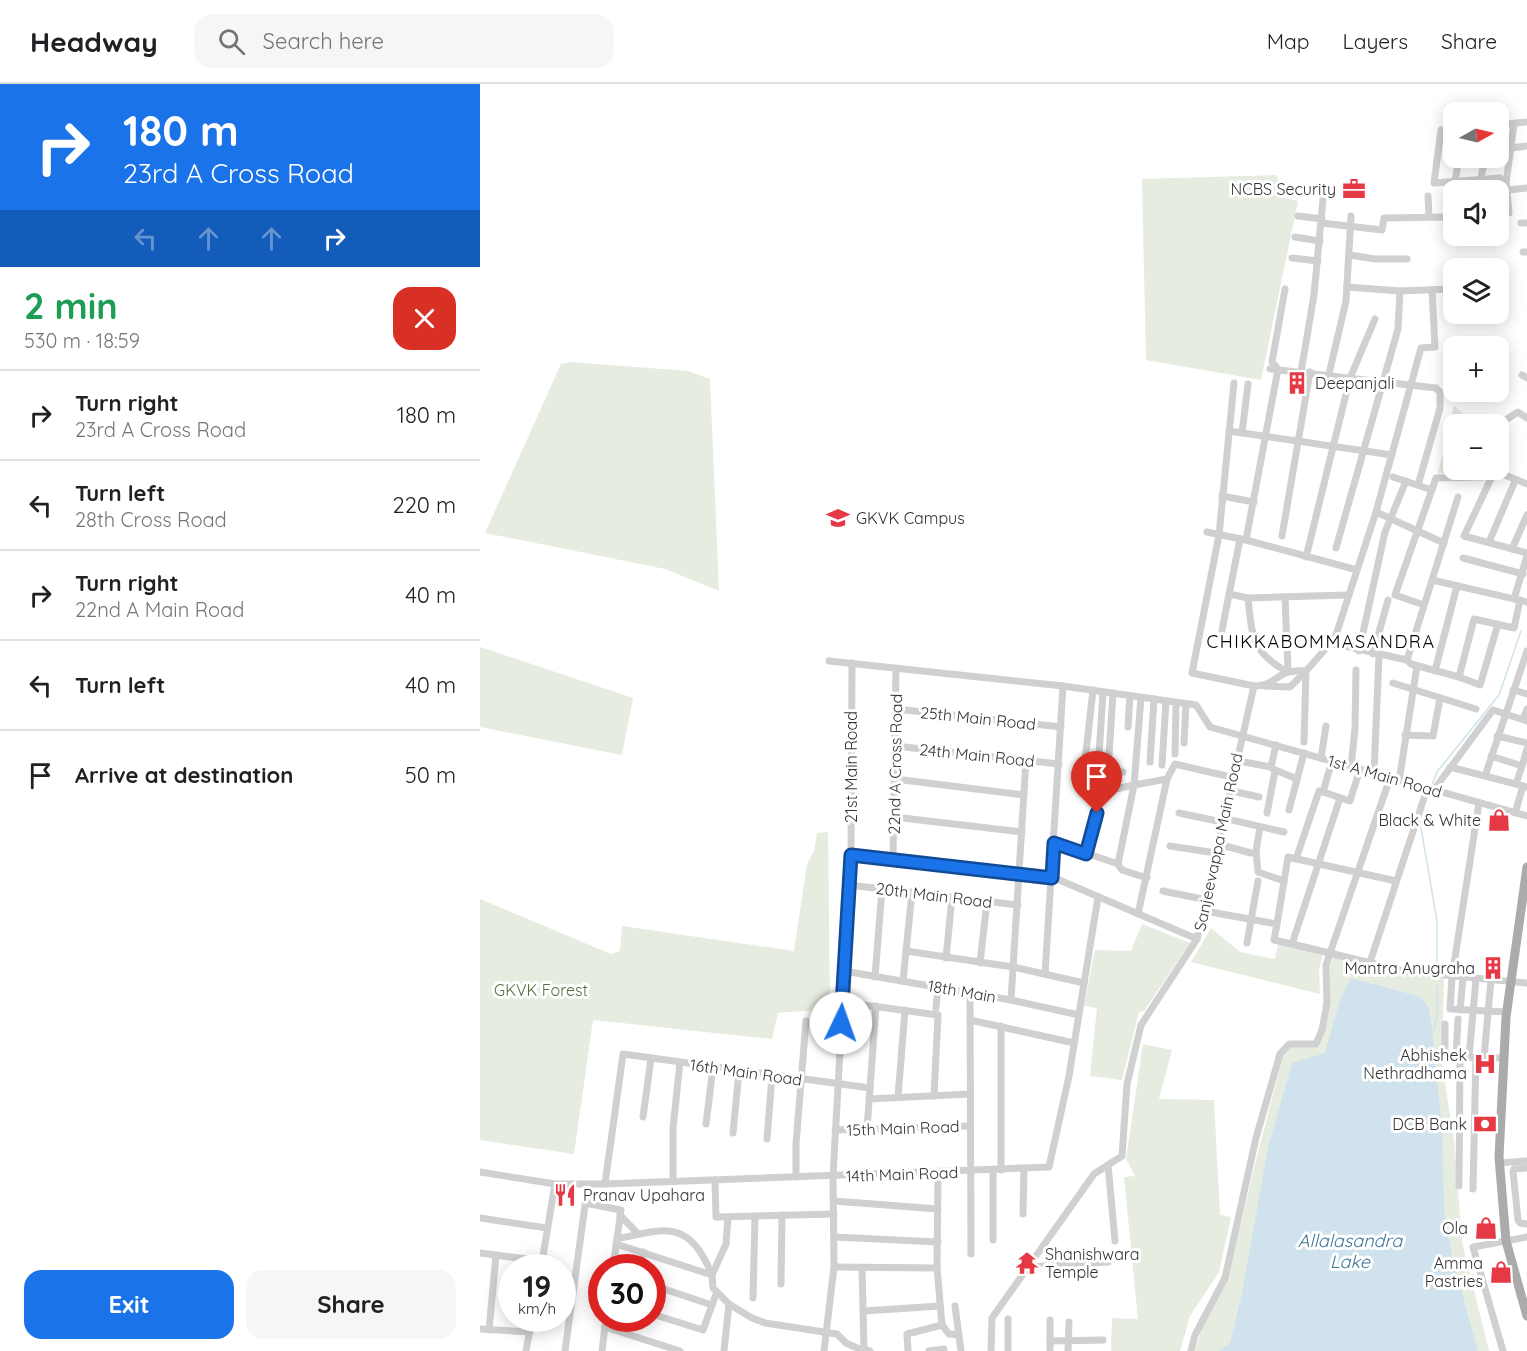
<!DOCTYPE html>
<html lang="en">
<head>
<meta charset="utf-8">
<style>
  :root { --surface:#fff; --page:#f6f6f6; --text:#202124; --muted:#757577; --line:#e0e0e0; --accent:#1a73e8 }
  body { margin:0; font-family:Quicksand,sans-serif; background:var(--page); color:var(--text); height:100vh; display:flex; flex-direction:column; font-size:22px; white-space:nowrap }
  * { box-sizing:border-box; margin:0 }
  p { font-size:20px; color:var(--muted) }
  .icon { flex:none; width:33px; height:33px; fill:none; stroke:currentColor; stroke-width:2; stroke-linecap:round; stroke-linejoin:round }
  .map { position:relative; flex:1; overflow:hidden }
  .details { display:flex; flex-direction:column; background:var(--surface); width:480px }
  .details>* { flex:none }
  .banner { background:#1a73e8; color:#fff; overflow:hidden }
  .needle { width:39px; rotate:82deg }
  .tools { position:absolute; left:963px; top:18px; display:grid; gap:12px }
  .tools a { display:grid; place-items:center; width:66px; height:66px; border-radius:12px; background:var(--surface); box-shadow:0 3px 15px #0003; font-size:30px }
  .speed { position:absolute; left:18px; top:1170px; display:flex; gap:12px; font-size:30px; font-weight:700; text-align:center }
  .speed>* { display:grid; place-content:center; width:78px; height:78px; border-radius:50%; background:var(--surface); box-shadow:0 3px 15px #0003; line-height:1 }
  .speed small { font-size:15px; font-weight:400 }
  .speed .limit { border:9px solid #d22; background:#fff; color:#111 }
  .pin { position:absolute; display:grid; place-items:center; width:51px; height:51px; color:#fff; margin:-62px -26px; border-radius:50% 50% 50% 0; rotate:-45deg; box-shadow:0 0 6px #0007 }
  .pin .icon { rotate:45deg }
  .me { position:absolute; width:66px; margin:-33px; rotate:3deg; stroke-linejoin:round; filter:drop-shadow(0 0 4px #0008) }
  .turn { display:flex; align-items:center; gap:21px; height:126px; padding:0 24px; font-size:27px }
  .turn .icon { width:78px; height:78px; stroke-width:2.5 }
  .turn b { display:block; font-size:42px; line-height:51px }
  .lanes { display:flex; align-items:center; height:57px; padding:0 24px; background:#0003; justify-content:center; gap:30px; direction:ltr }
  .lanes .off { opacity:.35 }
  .round { display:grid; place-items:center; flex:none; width:63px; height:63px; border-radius:18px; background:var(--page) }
  .summary { display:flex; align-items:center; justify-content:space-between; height:102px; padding:0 24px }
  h1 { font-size:36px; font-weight:700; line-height:45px; color:#1e9e55 }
  .cta { display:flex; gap:12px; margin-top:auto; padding:12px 24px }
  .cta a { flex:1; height:69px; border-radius:18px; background:var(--accent); color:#fff; font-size:24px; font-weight:700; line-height:69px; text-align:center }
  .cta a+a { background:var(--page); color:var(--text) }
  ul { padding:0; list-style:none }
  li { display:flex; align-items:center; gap:18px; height:90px; padding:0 24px; border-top:2px solid var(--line) }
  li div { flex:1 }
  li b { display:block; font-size:22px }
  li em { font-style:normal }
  header { display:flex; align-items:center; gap:36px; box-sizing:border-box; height:84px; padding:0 30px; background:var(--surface); border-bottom:2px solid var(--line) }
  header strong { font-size:28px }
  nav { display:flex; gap:33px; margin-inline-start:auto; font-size:21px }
  .search { width:420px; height:54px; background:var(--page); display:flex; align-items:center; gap:15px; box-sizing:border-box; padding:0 21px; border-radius:18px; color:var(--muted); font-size:22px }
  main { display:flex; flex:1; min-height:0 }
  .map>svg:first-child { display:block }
  .green { fill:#e6ecdf }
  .water { fill:#cfe2ee }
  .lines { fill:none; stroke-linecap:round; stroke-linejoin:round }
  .stream { stroke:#cfe2ee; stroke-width:1.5 }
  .minor { stroke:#d0d0d0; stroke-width:7 }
  .major { stroke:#ababab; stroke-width:9 }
  .route-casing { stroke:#114b97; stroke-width:15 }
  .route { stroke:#1a73e8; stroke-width:10 }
  .labels { text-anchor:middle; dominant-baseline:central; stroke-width:6; stroke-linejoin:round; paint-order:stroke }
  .poi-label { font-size:16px; fill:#333; stroke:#fff; text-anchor:end }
  .street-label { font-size:16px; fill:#333; stroke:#fff }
  .park-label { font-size:16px; fill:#56703f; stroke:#fff }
  .neighbourhood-label { font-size:18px; letter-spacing:1.5px; fill:#000; stroke:#fff }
  .water-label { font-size:18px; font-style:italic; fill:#3f7597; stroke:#fff }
</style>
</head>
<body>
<header>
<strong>Headway</strong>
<div class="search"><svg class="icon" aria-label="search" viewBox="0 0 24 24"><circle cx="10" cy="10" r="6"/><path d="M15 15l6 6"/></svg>Search here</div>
<nav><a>Map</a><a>Layers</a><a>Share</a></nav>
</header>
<main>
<section class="details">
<div class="banner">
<div class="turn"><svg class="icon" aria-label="right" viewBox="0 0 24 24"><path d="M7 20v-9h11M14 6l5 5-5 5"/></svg><div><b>180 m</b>23rd A Cross Road</div></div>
<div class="lanes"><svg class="icon off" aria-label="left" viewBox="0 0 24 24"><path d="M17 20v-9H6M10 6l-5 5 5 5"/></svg><svg class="icon off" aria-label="ahead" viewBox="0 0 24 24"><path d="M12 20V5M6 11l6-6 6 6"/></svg><svg class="icon off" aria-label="ahead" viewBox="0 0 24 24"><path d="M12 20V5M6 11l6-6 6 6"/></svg><svg class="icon" aria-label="right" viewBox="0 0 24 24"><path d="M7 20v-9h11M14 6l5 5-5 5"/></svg></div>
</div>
<div class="summary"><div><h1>2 min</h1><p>530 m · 18:59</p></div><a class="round" style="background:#d93025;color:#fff"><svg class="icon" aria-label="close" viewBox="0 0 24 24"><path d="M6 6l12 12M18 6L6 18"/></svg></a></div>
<ul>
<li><svg class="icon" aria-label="right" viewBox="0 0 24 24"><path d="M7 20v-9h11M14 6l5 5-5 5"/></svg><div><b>Turn right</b><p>23rd A Cross Road</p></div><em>180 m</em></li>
<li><svg class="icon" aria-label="left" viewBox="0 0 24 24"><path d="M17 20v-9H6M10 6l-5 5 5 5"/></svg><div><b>Turn left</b><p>28th Cross Road</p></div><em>220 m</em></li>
<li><svg class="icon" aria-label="right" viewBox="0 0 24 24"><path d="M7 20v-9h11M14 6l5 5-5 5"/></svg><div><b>Turn right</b><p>22nd A Main Road</p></div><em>40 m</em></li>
<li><svg class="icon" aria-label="left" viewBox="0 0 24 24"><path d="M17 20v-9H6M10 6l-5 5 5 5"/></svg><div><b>Turn left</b></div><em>40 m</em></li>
<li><svg class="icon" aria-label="arrive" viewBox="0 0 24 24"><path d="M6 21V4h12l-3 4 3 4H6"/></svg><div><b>Arrive at destination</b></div><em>50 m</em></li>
</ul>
<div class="cta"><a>Exit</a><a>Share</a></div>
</section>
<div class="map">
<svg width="1047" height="1267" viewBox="0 0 1047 1267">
  <rect width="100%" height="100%" fill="#fff"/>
  <g class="green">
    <polygon points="797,91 802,113 818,117 781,296 666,276 662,95"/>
    <polygon points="90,278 208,287 230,295 239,507 185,485 5,449 81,280"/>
    <polygon points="974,321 992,340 974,340 974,386 1011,386 1001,390 958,389"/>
    <polygon points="0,563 153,614 142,671 0,643"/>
    <polygon points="348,748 350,925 298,929 292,955 113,936 94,1070 0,1056 0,815 131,870 140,867 142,842 314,867 327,780 334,767 337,749"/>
    <polygon points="662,840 710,859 664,927 659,928 642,996 610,992 617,924 604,922 615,866 651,867"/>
    <polygon points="731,844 760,868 795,875 798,860 843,870 839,886 840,910 711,878"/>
    <path d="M852,873L964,895L962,980L974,1056L982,1158L1009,1267H715L721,1247L749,1190L773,1088L803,972L809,963H839C844,948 850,932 850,916C851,901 848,887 852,873Z"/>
    <polygon points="663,960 692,966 679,1015 734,1016 740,1131 751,1133 739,1188 710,1232 700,1267 631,1267 632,1234 658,1235 644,1093 655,1092 646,1075"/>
  </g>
  <polygon class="water" points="871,894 941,913 949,924 953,953 962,1047 964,1126 973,1177 998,1267 739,1267 750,1259 762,1209 788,1063 812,979 845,969 861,913"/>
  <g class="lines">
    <g class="stream">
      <polyline points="952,700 957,688 1019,611 1041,547"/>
      <polyline points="940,738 957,837 957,884"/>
      <polyline points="953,949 957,931 957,901"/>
    </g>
    <g class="minor">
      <polyline points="1018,41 1047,38"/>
      <polyline points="974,45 961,46 954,99 1020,94 1026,99 1029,129"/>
      <polyline points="1031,64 1047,62"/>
      <polyline points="1001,94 1005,74"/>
      <polyline points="975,97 979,74"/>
      <polyline points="1026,99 1034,40"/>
      <polyline points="1028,106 1047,104"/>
      <polyline points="948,112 949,132"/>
      <polyline points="818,132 842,135"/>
      <polyline points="842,139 902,146 904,134 970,133"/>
      <polyline points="1041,139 1047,139"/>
      <polyline points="815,153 840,157"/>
      <polyline points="1043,168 1047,168"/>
      <polyline points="870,171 895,175 927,175"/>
      <polyline points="812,174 838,177"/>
      <polyline points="867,203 920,207 972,205"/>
      <polyline points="790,285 956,304 960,308 960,324 938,401"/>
      <polyline points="821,288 834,211 843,115"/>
      <polyline points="849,290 866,217 871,132"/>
      <polyline points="1042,291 1047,294"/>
      <polyline points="1018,341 1038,328 1047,334"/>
      <polyline points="749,347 912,371"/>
      <polyline points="762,349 768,300"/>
      <polyline points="1015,386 984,452 1047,469"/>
      <polyline points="1015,387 1047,400"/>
      <polyline points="913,393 952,406"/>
      <polyline points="742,412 774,418"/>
      <polyline points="896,428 964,459"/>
      <polyline points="727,448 766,456 877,486"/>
      <polyline points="802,452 830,288"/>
      <polyline points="766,456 798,285 792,278 805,205"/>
      <polyline points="1009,458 1035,397"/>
      <polyline points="856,464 918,245 920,207"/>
      <polyline points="1032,465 1047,431"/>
      <polyline points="826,473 870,294 895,235"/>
      <polyline points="983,474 1043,490"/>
      <polyline points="952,496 1047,518"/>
      <polyline points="749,510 768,514"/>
      <polyline points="805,513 808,586"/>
      <polyline points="1034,515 1047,472"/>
      <polyline points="944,521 915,511 956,394 1002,393 1015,387"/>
      <polyline points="742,546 760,455"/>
      <polyline points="851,559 927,576 931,580 979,593 994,535 1034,544 1040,516"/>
      <polyline points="879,567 905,448 926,397"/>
      <polyline points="893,570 908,516"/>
      <polyline points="927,576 978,413"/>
      <polyline points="349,577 583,602 716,621 730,643 1047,732"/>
      <path d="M806,587C771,568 772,550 768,514L867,511"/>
      <polyline points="955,587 977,502"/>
      <polyline points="979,593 1000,601 1018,540"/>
      <polyline points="913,599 996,625"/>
      <path d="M774,602C798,602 796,584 826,587L855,554L896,428L941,264L955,263L952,206"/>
      <polyline points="785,602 810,603 826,587"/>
      <polyline points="1033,606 1047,610"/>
      <polyline points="623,608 618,687 628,687"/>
      <polyline points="633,609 628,687 643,688"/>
      <polyline points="416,625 581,643"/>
      <polyline points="1043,635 1047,625"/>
      <polyline points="648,643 650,612"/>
      <polyline points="925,651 953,652 960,614"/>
      <polyline points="1017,652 1047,659"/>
      <polyline points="824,658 826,587"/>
      <polyline points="704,659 706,620"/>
      <polyline points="415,662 579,680"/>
      <polyline points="695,670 696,619"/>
      <polyline points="1011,672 1042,682 1036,700"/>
      <polyline points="841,674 846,642"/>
      <polyline points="670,678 674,615"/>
      <polyline points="764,678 791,683 796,661"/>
      <polyline points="682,681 686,617"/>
      <polyline points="1042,682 1047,665"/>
      <polyline points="871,683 875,645 876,586"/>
      <polyline points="970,683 1047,703"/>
      <polyline points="604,685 613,606"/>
      <polyline points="793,685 817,695"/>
      <polyline points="894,689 899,571"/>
      <polyline points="1005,692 1047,567"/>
      <polyline points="415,695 544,711"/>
      <polyline points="919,697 937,582"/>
      <polyline points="748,706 779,713"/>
      <polyline points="953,707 1013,626 1047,637"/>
      <polyline points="843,708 870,717 880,685"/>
      <polyline points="860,714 812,860 924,887 1047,899"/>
      <polyline points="999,719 972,893 970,925 1026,928"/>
      <polyline points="809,726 824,669"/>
      <polyline points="699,729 742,738"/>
      <polyline points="787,729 795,687"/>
      <polyline points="1035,729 1043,702"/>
      <polyline points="414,733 542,748"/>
      <polyline points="743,734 804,748"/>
      <polyline points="780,743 776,767 778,788 804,797"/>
      <polyline points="574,758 638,780 642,786 667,794"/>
      <polyline points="738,760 771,769"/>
      <polyline points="690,762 736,769"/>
      <polyline points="606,769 622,708 654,701 661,614"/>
      <polyline points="371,771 577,795 717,855"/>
      <polyline points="816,775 839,707 843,708 852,677"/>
      <polyline points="413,776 416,584"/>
      <polyline points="638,780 654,701 687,695 695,680 751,693"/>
      <polyline points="369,801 538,821"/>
      <polyline points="683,807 727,816"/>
      <polyline points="725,827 797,840 808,773 916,797"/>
      <polyline points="658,830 687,695"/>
      <polyline points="797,840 794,856 812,860"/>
      <polyline points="767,859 778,797"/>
      <polyline points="426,867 533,883 604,899"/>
      <polyline points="466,874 472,813"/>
      <polyline points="890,878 947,705"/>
      <polyline points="500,879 507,817"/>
      <polyline points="364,887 531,916 599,931"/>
      <polyline points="565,890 583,602"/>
      <polyline points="395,893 402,805"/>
      <polyline points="423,897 432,808"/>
      <polyline points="490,909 491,1170"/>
      <polyline points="531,916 546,676"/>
      <polyline points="362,918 458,931 454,1012"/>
      <polyline points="456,924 458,903"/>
      <polyline points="980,926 983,894"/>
      <polyline points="490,936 594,959"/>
      <polyline points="965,940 965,973 1023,974"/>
      <polyline points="521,942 521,1086"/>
      <polyline points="976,973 978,935"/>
      <polyline points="989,973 996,895"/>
      <polyline points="1004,974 1011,896"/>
      <polyline points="418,1013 425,926"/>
      <polyline points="389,1015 490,1010"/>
      <polyline points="163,1033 171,974"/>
      <polyline points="226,1040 233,983"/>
      <polyline points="387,1045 396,922"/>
      <polyline points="355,1046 490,1042"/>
      <polyline points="253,1049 259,987"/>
      <polyline points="287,1055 292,992"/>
      <polyline points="1019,1079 1047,1077"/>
      <polyline points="628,1081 635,1157"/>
      <polyline points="1047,1084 1034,1085 1033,1087 1038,1136 1040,1139 1047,1140"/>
      <polyline points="0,1088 75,1100 125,1100 569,1083 589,992 618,813"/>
      <polyline points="316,1093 316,1060 326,937"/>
      <polyline points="235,1096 236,1133 354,1130"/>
      <polyline points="193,1098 193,1044 200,978"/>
      <polyline points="125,1100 143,970 390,1004"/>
      <polyline points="979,1102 980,973"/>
      <polyline points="993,1105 996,973"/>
      <polyline points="354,1117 458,1125"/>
      <polyline points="105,1119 141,1126 133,1184"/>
      <polyline points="543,1130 544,1085"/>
      <polyline points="140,1131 158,1150"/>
      <polyline points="0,1134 67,1144"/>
      <polyline points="354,1153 458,1158"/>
      <path d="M137,1155C186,1144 209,1135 232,1191"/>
      <polyline points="513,1156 513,1086"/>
      <polyline points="136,1160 232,1191 233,1204 249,1220 272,1234 285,1239 357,1250 366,1259 384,1267"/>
      <polyline points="0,1169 62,1177"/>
      <polyline points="354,1183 457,1184"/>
      <polyline points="550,1183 628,1178"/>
      <polyline points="61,1184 75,1100"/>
      <polyline points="160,1184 163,1168"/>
      <polyline points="382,1184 384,1265 390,1267"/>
      <polyline points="232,1191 246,1160 248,1133"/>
      <polyline points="301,1200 302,1131"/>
      <polyline points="172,1201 232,1221 237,1208"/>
      <polyline points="273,1214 275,1132"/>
      <polyline points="475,1222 481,1267"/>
      <polyline points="384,1227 460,1222"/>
      <polyline points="172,1230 223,1246 232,1221"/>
      <polyline points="462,1241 469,1250 479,1251"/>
      <polyline points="125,1243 200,1267"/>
      <polyline points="0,1245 50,1248"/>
      <polyline points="9,1246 16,1171"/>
      <polyline points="570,1257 623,1256"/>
      <polyline points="46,1267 52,1234"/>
      <polyline points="85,1267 108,1100"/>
      <polyline points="122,1267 126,1234"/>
      <polyline points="244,1267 249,1220"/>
      <polyline points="344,1267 354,1183 353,1092 371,771 372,579"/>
      <polyline points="428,1267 427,1250 462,1241 457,1184 458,1088"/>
      <polyline points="449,1267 464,1265"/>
      <polyline points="511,1267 512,1234 614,1090 642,1072 647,1000 661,941 717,855 774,602 712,589 739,451 754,299"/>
      <polyline points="528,1267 528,1235"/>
      <polyline points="570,1267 570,1236"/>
      <polyline points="588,1267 589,1238"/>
      <polyline points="711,1267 715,1251 745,1194 776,1054 800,970 809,960 836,960 842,946 847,919 846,881 850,869 910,694"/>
      <polyline points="1023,1267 993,1163 1047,1153"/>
    </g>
    <polyline class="major" points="1047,783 1026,933 1019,1073 1026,1157 1047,1232"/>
  </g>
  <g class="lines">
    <g class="route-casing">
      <polyline id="route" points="361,939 371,771 572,794 574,759 606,770 617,729"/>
    </g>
    <use href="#route" class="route"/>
  </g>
  <defs>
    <g id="office-bare" transform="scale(1.8)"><path d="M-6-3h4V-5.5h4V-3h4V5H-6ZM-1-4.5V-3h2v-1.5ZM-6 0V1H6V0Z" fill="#e63946" stroke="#fff" stroke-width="2.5" paint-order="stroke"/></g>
    <g id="building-bare" transform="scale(1.8)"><path d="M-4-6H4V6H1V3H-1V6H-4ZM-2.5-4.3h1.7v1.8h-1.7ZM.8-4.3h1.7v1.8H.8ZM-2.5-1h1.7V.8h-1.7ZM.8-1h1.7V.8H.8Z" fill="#e63946" stroke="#fff" stroke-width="2.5" paint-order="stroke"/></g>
    <g id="university-bare" transform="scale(1.8)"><path d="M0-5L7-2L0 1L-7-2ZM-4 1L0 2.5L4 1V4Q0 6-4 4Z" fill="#e63946" stroke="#fff" stroke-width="2.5" paint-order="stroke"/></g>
    <g id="shop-bare" transform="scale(1.8)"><path d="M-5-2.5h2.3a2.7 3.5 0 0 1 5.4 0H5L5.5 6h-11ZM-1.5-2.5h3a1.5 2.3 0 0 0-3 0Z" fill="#e63946" stroke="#fff" stroke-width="2.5" paint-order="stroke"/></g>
    <g id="hospital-bare" transform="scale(1.8)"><path d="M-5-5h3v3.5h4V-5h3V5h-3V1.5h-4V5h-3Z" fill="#e63946" stroke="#fff" stroke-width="2.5" paint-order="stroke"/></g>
    <g id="bank-bare" transform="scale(1.8)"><path d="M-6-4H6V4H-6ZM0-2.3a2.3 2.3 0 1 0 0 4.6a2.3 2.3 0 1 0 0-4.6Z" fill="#e63946" stroke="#fff" stroke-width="2.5" paint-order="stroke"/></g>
    <g id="restaurant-bare" transform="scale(1.8)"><path d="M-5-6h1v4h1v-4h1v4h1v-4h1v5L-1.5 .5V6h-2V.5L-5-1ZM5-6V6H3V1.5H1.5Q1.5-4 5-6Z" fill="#e63946" stroke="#fff" stroke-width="2.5" paint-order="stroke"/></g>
    <g id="temple-bare" transform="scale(1.8)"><path d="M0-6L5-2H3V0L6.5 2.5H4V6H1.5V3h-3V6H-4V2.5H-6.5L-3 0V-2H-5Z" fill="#e63946" stroke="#fff" stroke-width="2.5" paint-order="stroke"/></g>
  </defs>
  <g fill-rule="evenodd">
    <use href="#office-bare" x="874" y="105"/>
    <use href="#building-bare" x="817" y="299"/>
    <use href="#university-bare" x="358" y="434"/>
    <use href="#shop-bare" x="1019" y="736"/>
    <use href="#building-bare" x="1013" y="884"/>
    <use href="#hospital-bare" x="1005" y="980"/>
    <use href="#bank-bare" x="1005" y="1040"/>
    <use href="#restaurant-bare" x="85" y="1111"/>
    <use href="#shop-bare" x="1006" y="1144"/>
    <use href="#temple-bare" x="547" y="1179"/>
    <use href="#shop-bare" x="1021" y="1188"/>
  </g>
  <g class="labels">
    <g class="poi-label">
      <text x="856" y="105">NCBS Security</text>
      <text x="835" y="299" text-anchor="start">Deepanjali</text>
      <text x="376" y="434" text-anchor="start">GKVK Campus</text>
      <text x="1001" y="736">Black &amp; White</text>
      <text x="995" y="884">Mantra Anugraha</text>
      <text x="987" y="971">Abhishek<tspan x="987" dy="18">Nethradhama</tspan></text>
      <text x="987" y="1040">DCB Bank</text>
      <text x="103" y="1111" text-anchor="start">Pranav Upahara</text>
      <text x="988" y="1144">Ola</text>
      <text x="565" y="1170" text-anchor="start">Shanishwara<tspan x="565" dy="18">Temple</tspan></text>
      <text x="1003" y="1179">Amma<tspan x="1003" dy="18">Pastries</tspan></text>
    </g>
    <g class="street-label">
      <text transform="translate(498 634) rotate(6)">25th Main Road</text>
      <text transform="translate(497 671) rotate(6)">24th Main Road</text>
      <text transform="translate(415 680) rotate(-89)">22nd A Cross Road</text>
      <text transform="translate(371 683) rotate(-90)">21st Main Road</text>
      <text transform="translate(905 692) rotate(16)">1st A Main Road</text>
      <text transform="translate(738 758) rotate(-78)">Sanjeevappa Main Road</text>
      <text transform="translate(454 811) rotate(7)">20th Main Road</text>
      <text transform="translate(482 907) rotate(10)">18th Main</text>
      <text transform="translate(266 988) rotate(8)">16th Main Road</text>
      <text transform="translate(423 1044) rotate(-2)">15th Main Road</text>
      <text transform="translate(422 1090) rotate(-2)">14th Main Road</text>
    </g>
    <g class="park-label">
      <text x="61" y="906">GKVK Forest</text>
    </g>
    <g class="neighbourhood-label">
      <text x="841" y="557">CHIKKABOMMASANDRA</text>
    </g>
    <g class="water-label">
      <text x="870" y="1156">Allalasandra<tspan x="870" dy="21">Lake</tspan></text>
    </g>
  </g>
</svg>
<div class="tools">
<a><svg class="needle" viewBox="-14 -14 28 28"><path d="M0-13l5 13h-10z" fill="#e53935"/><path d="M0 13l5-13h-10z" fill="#757577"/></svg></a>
<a><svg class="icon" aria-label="sound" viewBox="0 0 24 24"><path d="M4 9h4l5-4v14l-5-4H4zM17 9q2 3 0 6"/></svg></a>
<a><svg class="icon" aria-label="layers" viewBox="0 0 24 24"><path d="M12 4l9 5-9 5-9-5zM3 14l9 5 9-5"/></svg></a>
<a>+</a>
<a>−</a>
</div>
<div class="speed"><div>19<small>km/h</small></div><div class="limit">30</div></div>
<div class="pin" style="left:617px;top:729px;background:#d93025"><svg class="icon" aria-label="arrive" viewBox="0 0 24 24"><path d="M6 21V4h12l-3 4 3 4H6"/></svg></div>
<svg class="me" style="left:361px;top:939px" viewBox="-20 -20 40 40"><circle r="19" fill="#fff"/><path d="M0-13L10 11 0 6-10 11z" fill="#1a73e8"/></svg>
</div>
</main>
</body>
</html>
